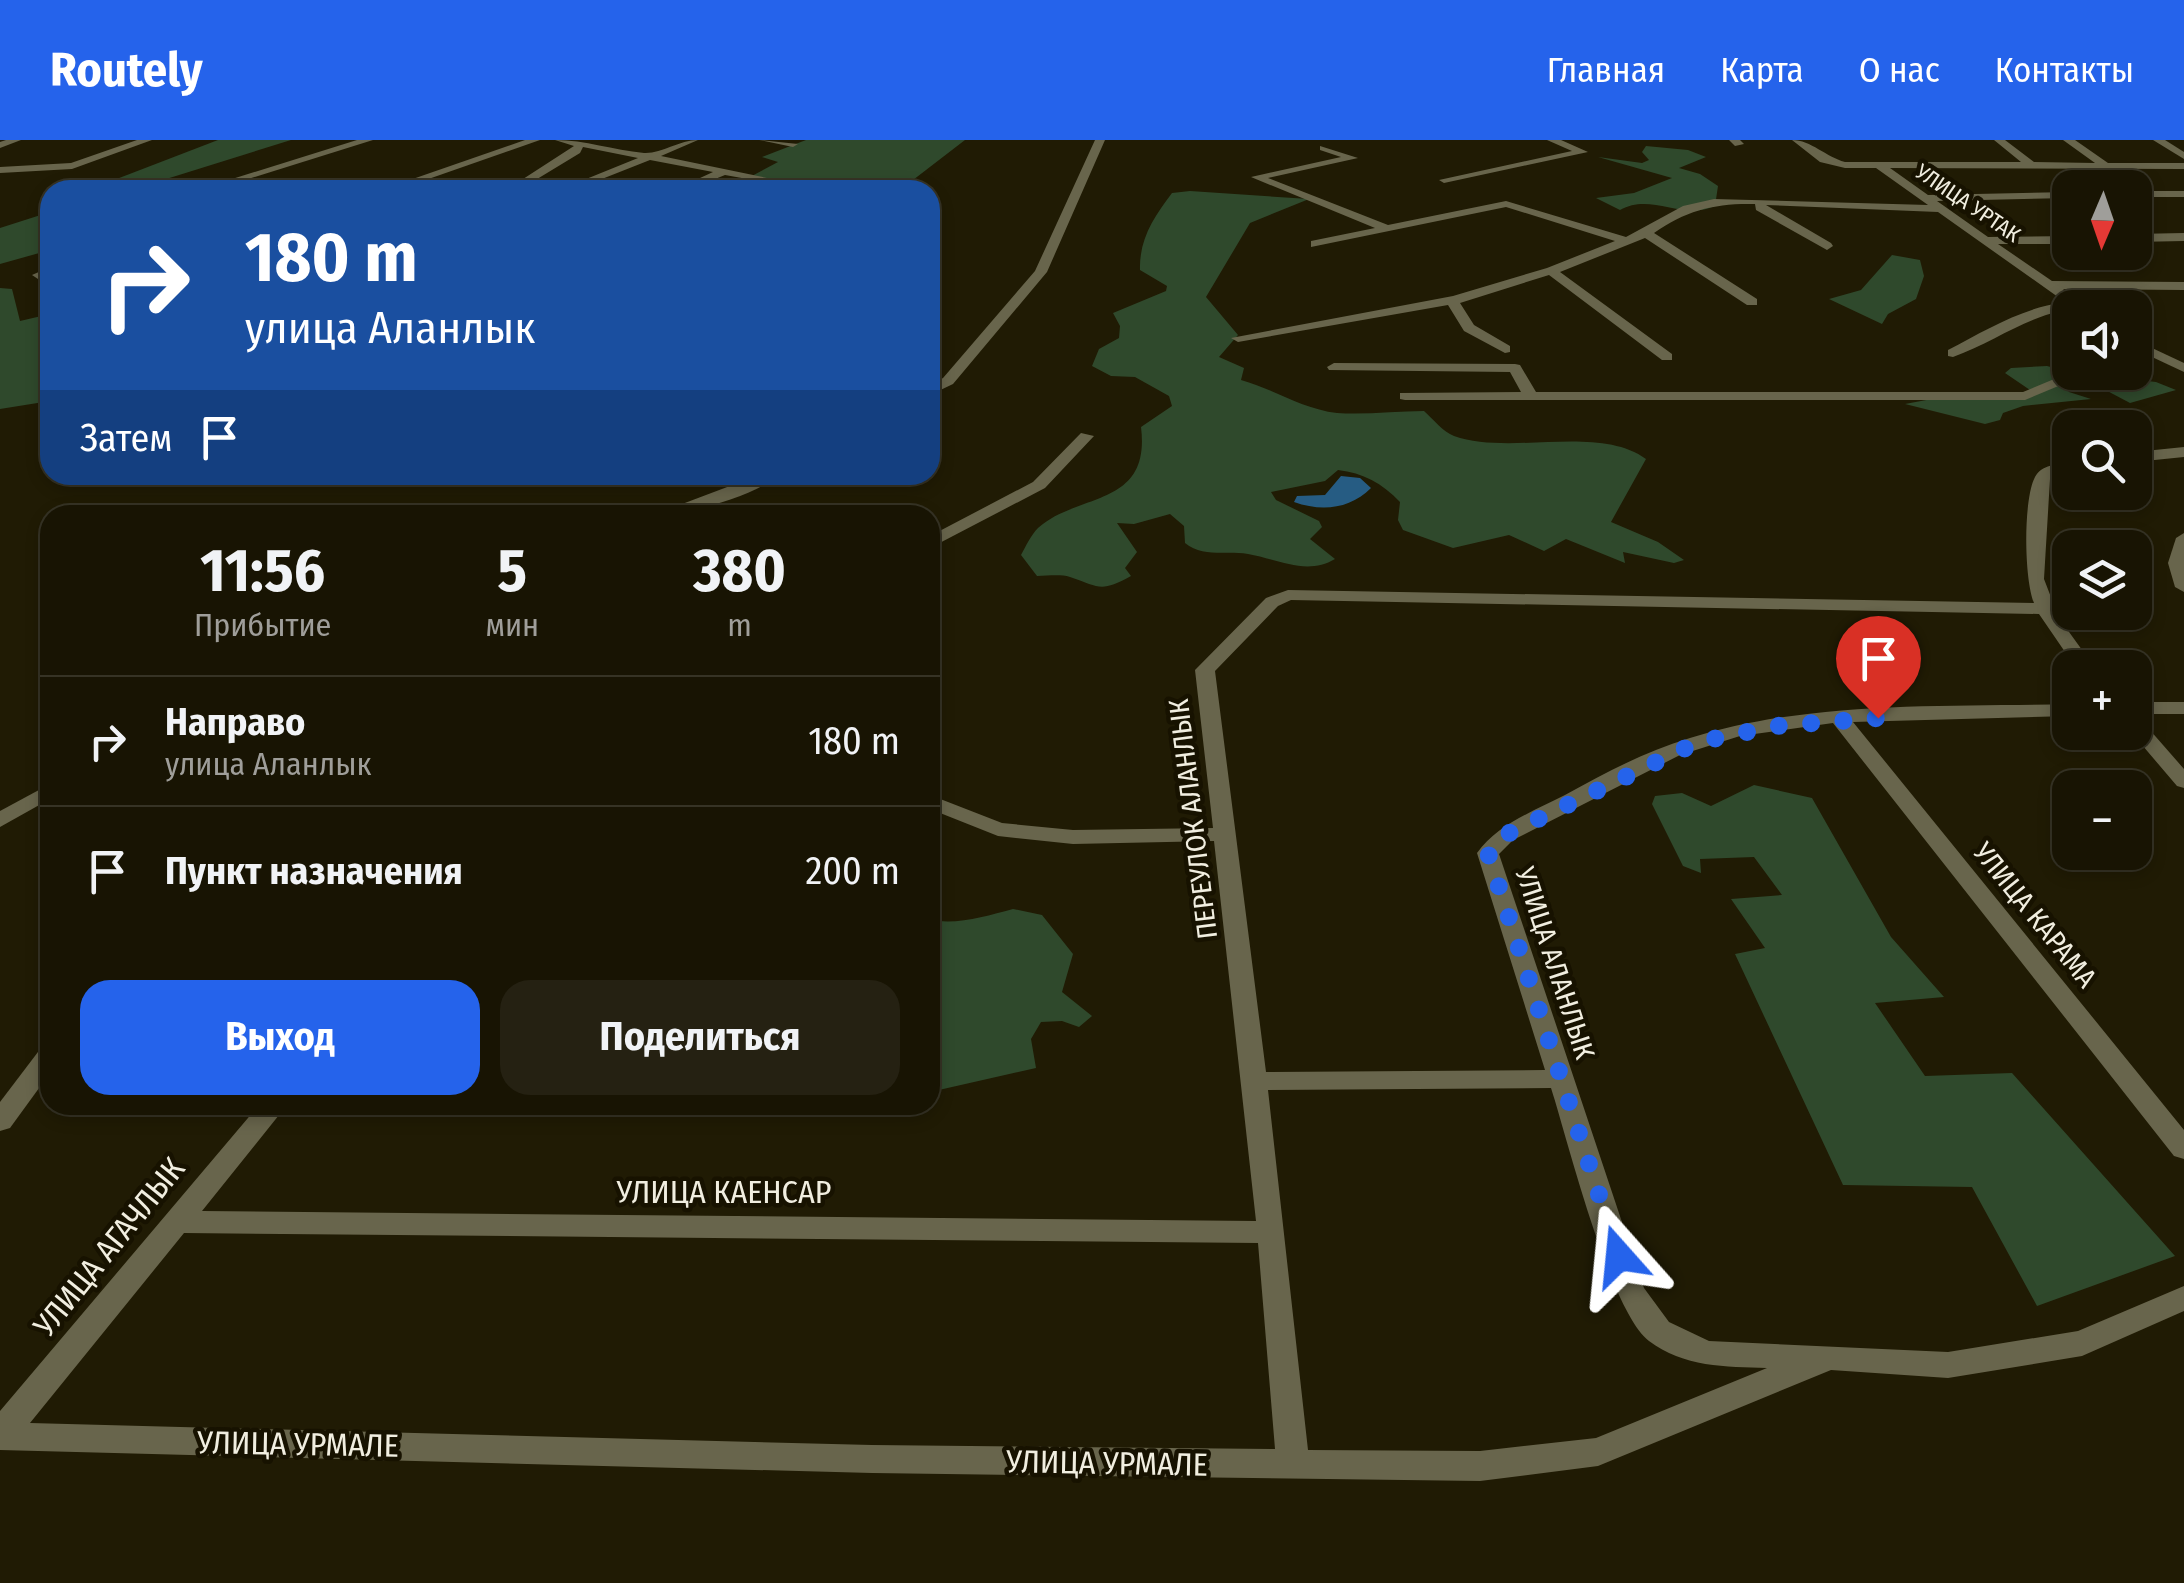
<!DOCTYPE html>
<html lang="ru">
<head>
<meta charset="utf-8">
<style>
  :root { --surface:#181403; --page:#252112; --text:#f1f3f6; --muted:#9f9e9a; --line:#363325; --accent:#2563eb }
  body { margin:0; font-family:"Fira Sans Condensed",sans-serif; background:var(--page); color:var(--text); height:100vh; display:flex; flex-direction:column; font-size:38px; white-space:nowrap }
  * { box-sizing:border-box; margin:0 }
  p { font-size:32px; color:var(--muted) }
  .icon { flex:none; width:55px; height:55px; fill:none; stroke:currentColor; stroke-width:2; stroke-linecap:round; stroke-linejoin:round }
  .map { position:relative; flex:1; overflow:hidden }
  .sheet { position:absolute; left:40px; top:365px; width:900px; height:610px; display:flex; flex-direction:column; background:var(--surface); border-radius:30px; box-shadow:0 5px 15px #0003,0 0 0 2px var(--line) }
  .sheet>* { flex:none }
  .guide { position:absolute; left:40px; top:40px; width:900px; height:305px; border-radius:30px; box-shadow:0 5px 15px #0003,0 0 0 2px var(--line); background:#1a4fa0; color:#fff; overflow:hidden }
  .needle { width:65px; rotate:182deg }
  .controls { position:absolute; left:2052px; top:30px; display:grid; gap:20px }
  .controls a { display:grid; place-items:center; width:100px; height:100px; border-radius:20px; background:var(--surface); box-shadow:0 5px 15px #0003,0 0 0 2px var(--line); font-size:50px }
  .pin { position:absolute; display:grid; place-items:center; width:85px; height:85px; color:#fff; margin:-102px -42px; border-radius:50% 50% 50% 0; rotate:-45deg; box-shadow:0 0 10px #0007 }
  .pin .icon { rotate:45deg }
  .me { position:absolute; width:110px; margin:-55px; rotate:342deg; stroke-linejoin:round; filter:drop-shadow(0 0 8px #0008) }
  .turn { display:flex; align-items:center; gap:35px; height:210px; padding:0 40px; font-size:45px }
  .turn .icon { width:130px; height:130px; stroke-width:2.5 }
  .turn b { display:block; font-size:70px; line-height:85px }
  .then { display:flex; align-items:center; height:95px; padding:0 40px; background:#0003; gap:20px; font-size:38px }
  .eta { display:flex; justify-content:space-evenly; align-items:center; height:170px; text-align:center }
  .eta b { font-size:60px; font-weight:700; line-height:70px }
  .action { display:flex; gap:20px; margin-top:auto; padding:20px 40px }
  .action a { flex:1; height:115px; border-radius:30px; background:var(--accent); color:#fff; font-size:40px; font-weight:700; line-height:115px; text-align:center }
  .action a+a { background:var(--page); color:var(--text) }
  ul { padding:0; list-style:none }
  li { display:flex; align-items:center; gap:30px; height:130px; padding:0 40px; border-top:2px solid var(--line) }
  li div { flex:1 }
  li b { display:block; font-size:38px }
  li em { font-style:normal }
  header { display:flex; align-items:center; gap:60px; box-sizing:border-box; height:140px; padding:0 50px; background:var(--accent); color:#fff }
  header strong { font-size:48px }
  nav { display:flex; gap:55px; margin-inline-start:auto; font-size:35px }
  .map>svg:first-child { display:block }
  .green { fill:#2f492c }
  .water { fill:#265c83 }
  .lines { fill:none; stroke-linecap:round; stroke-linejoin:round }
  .minor { fill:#68654c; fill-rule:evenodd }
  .route { stroke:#2563eb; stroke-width:18; stroke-dasharray:0 32.4 }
  .labels { text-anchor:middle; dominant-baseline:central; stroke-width:9; stroke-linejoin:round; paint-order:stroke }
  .far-street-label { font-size:22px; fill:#f1eee0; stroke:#171200 }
  .street-label { font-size:28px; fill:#f1eee0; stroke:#171200 }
  .near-street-label { font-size:32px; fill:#f1eee0; stroke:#171200 }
</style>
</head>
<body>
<header>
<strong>Routely</strong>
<nav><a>Главная</a><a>Карта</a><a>О нас</a><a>Контакты</a></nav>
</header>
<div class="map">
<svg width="2184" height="1443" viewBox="0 0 2184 1443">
  <rect width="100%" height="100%" fill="#201b04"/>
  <g class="green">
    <polygon points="218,0 291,0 131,50 88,50"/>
    <polygon points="806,0 965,0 900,50 687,50 710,41 737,44 778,22 762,17"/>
    <path d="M1646,6L1688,10L1706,17L1679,28L1700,34L1718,46L1715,66C1682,81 1651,52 1620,70L1596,58L1634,53L1672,38L1598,17L1642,23L1649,20L1642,12Z"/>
    <path d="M1190,51L1309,59L1250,83L1206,157L1238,195L1219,217L1244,228L1241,240C1274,249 1302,269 1337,273C1365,275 1396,271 1424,271C1433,279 1443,292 1454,296C1510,316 1598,284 1646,319L1611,382L1658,402L1684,420L1674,423L1623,412L1625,423L1566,399L1544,411L1509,395L1453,408L1403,390L1398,380L1400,362C1382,343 1363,333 1338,330L1325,341L1271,352L1276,360L1319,381L1322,387L1310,399L1335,419C1307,436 1277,419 1248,414C1226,410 1203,418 1185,403L1184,386L1170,374L1134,384L1117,383L1137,412L1125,428L1131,436C1100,453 1100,447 1070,437C1060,434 1048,436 1037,436L1021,415C1026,406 1031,395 1038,388C1078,352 1151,368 1141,287L1172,266L1169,256L1135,237L1111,236L1092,226L1099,209L1119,198L1120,186L1113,173L1166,151L1167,146L1140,130C1139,99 1154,77 1172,53Z"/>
    <polygon points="50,72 50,110 0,124 0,88"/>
    <polygon points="1892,115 1920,120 1924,136 1916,159 1888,174 1882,184 1829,159 1861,150"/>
    <polygon points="0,148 12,149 20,181 50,174 50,261 0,269"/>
    <polygon points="2047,226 2070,232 2116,233 2112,237 2156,242 2176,250 2130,263 2096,245 2064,245 2069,252 2091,259 2023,266 2003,273 2000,280 1985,284 1905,264 1937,258 2024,258 2036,254 2005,233 2011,228"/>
    <polygon points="1754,645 1812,658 1891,797 1944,857 1875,863 1925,936 2012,933 2175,1116 2037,1166 1972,1047 1843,1045 1735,814 1765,808 1731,759 1782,755 1754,717 1700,719 1701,733 1683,726 1652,664 1655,656 1682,653 1711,666"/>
    <path d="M1013,769L1042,775L1073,814L1062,852L1092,876L1079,887L1062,881L1041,882L1031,899L1036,928L930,952V780C959,785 986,776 1013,769Z"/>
  </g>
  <path class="water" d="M1341,336L1360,338L1371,348C1350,369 1322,372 1294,362L1297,356L1325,355Z"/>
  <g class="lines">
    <g class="minor">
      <polygon points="6,0 21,0 0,8 0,2"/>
      <polygon points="137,0 152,0 72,29 0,33 0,27 71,23"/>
      <polygon points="357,0 373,0 213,50 197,50"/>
      <polygon points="525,0 540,0 397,50 381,50"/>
      <path d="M555,0C585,0 613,10 644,13C661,14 679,0 698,0L661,16L796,44L791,47L725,35L688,50H674L713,32L650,20L574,50H559L638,18L583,7L580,13L519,50H506L574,6Z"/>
      <polygon points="759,0 798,4 793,7"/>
      <polygon points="1095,0 1105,0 1047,132 953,244 930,255 930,245 943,238 1035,131"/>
      <polygon points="1547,0 1561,0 1588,12 1444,43 1439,40 1572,11"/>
      <polygon points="1729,0 1740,0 1744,4 1735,6"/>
      <path d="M1792,0C1811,0 1826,17 1845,22H2021L1994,0H2005L2034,22L2095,23L2063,0H2075L2108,23H2184V29L1890,28L1928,55L2070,52V58L1937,61L1988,97L2070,96V104H1998L2052,141L2184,142V150L2063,149L2088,168C2037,168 2000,200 1953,217L1948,216V210C1986,190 2022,168 2065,162L1938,72L1766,65L1831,103L1833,106L1827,110L1756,70L1755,64C1716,63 1686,70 1654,93L1757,159V165H1747L1645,98L1560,132L1672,214V220H1662L1549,135L1460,163L1474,185L1510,206V212L1505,213L1464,191L1448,165L1238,202L1231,198L1453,156L1547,128L1615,101L1506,67L1311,107V101L1375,88L1251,37L1341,17L1320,10V6L1358,18L1268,38L1388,85L1506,61L1626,97L1683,66L1714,59L1928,65L1876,28H1845L1820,22Z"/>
      <polygon points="2153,0 2165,0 2184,12 2184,19"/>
      <rect x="2135" y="51" width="49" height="6"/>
      <polygon points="2184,93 2184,101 2135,102 2135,94"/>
      <polygon points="50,127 50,135 38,139 32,135"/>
      <polygon points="2135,200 2184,223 2184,232 2135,209"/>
      <polygon points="1334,223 1515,224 1520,225 1536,252 2023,252 2071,232 2092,232 2025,260 1405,260 1400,259 1400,253 1521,252 1510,232 1329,230 1327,227"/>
      <polygon points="1081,293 1094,296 1045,348 930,408 930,396 1033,342"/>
      <polygon points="2184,307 2184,317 2135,322 2135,312"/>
      <path d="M2070,321V331L2050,339L2044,439L2059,478L2095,528H2076L2039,474L1291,460L1278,466L1215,531L1266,932L1545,930L1477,713C1498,684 1534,671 1565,655C1605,633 1646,611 1690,598C1812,560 1944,567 2070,564V576L1853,582L2184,990V1019L2174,1016L1833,583L1740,596L1680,615L1513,700L1499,714L1644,1148L1669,1182L1709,1201L1948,1212L2078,1191L2184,1146V1171L2082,1216L1948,1238L1831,1230L1598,1326L1480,1341L872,1333L0,1310V1271L259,965H287L202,1071L1256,1081L1214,701L1073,704L998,696L930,669V655L1002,683L1073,690L1213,688L1195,530L1266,458L1288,450L2034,463C2024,439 2023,360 2035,337C2041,325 2058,324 2070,321ZM1551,948C1568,1001 1610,1171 1649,1201C1683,1227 1726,1227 1767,1228L1596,1298L1480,1311L1308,1310L1268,950ZM184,1093L1258,1103L1275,1309L872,1305L30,1283Z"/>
      <path d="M759,335H779C753,357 687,375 653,375Z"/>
      <polygon points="2184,393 2184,452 2175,447 2168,423 2176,398"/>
      <rect x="2135" y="562" width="49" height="12"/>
      <polygon points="2135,579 2142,581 2184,629 2184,648 2177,646 2131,592 2135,592"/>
      <polygon points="50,644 50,659 0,687 0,671"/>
      <polygon points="50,905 50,933 10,988 0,991 0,962 41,908"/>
    </g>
  </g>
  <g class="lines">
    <polyline class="route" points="1619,1116 1488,713 1505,695 1698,602 1776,586 1878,578"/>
  </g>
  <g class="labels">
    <g class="far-street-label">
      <text transform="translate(1968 63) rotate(34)">УЛИЦА УРТАК</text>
    </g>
    <g class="street-label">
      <text transform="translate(1193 679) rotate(-97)">ПЕРЕУЛОК АЛАНЛЫК</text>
      <text transform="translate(2035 775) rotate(51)">УЛИЦА КАРАМА</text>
      <text transform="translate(1555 823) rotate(72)">УЛИЦА АЛАНЛЫК</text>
    </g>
    <g class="near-street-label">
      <text x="724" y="1052">УЛИЦА КАЕНСАР</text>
      <text transform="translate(109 1107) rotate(-51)">УЛИЦА АГАЧЛЫК</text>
      <text transform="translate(298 1304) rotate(1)">УЛИЦА УРМАЛЕ</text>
      <text transform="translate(1107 1323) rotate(1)">УЛИЦА УРМАЛЕ</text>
    </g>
  </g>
</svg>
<div class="controls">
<a><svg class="needle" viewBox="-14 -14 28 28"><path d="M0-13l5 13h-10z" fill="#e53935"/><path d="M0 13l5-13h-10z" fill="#9f9e9a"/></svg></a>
<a><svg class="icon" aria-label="sound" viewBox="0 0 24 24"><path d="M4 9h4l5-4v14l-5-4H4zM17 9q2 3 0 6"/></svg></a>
<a><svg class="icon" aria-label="search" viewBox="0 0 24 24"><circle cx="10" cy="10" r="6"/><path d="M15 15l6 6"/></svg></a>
<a><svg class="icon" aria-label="layers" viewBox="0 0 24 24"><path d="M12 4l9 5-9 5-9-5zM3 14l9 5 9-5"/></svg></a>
<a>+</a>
<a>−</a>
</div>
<div class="pin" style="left:1878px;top:578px;background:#d93025"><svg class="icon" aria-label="arrive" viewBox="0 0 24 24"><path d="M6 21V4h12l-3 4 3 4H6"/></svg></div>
<svg class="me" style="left:1619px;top:1116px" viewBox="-20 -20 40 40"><path d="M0-17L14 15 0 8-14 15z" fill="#2563eb" stroke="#fff" stroke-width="4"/></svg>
<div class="guide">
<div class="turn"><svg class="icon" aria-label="right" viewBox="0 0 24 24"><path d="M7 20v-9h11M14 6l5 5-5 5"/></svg><div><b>180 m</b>улица Аланлык</div></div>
<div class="then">Затем<svg class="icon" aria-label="arrive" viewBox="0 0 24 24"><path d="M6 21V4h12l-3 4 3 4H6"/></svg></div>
</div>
<section class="sheet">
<div class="eta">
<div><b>11:56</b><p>Прибытие</p></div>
<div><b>5</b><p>мин</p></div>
<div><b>380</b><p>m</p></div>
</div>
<ul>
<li><svg class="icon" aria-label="right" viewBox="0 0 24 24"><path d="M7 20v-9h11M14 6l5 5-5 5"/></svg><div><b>Направо</b><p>улица Аланлык</p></div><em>180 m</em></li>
<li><svg class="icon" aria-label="arrive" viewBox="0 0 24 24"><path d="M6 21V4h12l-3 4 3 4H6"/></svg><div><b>Пункт назначения</b></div><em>200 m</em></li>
</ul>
<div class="action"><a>Выход</a><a>Поделиться</a></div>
</section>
</div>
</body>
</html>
